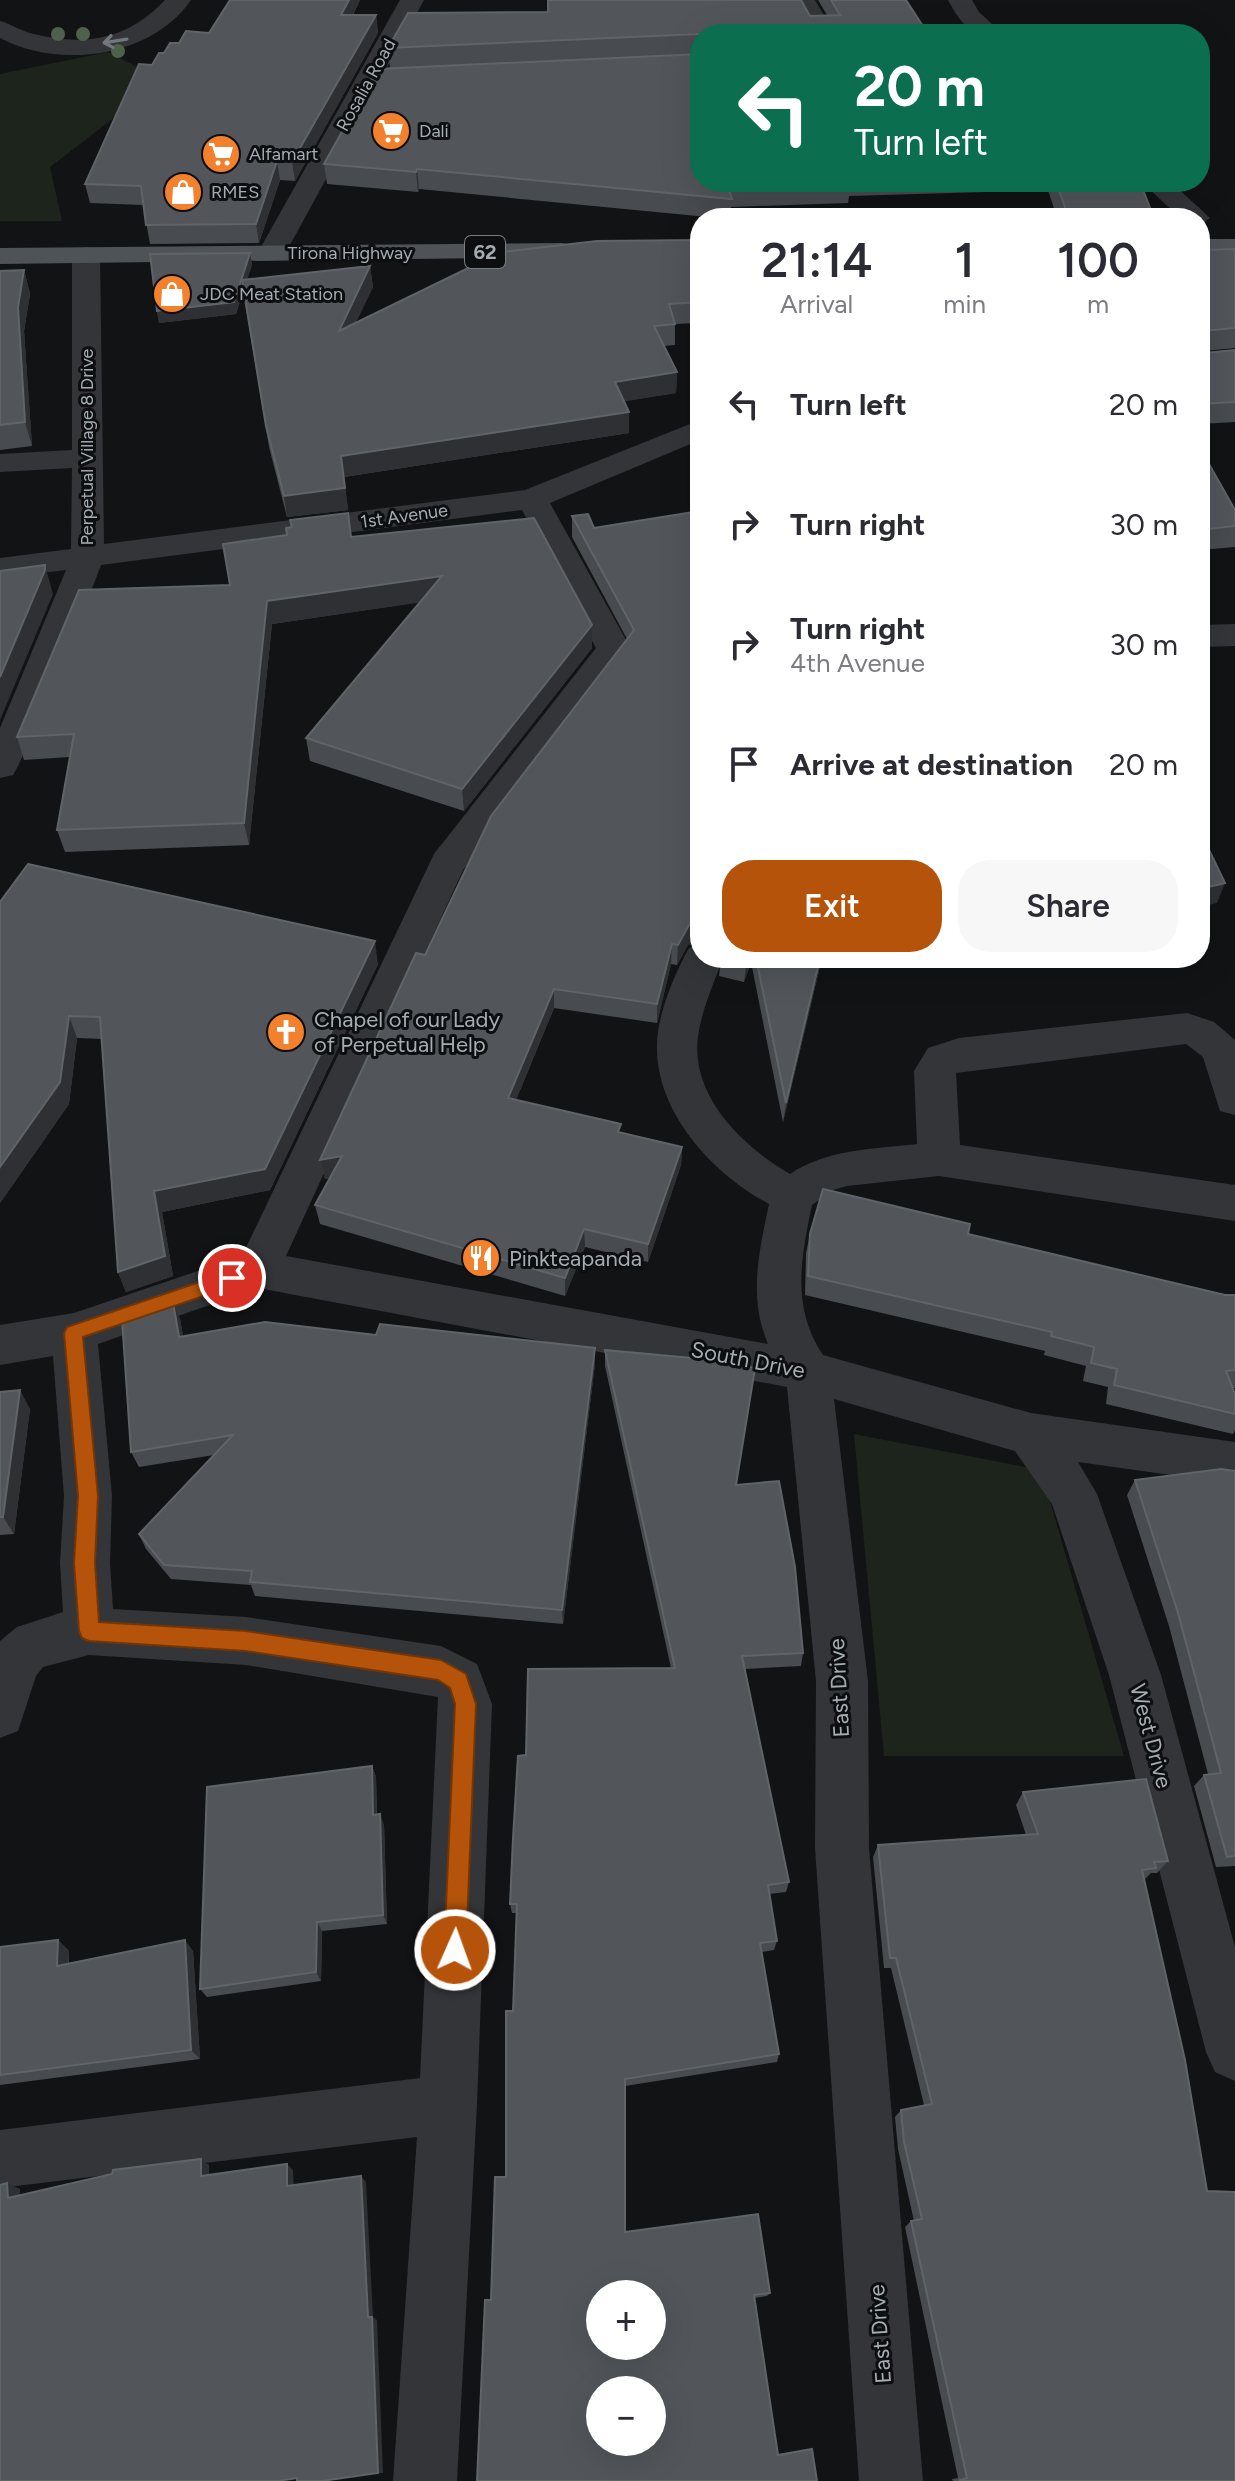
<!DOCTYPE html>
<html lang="en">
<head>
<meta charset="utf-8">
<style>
  :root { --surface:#fff; --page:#f7f7f7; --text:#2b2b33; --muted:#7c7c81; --accent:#b45309 }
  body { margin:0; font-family:Figtree,sans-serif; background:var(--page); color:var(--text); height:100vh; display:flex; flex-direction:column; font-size:30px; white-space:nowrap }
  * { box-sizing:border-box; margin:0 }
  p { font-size:26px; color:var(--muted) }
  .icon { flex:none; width:44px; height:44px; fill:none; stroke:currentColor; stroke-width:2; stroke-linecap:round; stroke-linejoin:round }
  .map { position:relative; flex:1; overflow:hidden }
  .panel { position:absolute; left:690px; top:208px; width:520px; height:760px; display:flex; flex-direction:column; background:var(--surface); border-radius:32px; box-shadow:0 8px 32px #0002 }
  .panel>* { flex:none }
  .guide { position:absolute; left:690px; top:24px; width:520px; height:168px; border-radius:32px; box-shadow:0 8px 32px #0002; background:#0b6e4f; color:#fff; overflow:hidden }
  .tools { position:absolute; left:586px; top:2280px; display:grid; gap:16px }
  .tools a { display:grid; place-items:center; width:80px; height:80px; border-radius:50%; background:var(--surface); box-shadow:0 8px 32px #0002; font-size:40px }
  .pin { position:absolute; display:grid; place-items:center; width:68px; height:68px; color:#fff; margin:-34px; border:4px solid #fff; border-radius:50%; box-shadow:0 2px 8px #0007 }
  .me { position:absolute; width:88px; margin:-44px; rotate:2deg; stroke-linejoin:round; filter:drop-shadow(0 0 6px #0008) }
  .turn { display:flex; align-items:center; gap:28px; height:168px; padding:0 32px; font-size:36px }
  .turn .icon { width:104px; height:104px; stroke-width:2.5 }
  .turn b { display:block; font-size:56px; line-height:68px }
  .eta { display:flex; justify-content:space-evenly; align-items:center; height:136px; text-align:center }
  .eta b { font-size:48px; font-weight:600; line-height:56px }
  .primary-button { display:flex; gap:16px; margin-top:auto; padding:16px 32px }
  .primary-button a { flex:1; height:92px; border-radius:32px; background:var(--accent); color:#fff; font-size:32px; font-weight:600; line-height:92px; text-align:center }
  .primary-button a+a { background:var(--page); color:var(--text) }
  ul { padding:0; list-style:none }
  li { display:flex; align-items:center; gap:24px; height:120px; padding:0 32px }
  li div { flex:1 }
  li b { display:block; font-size:30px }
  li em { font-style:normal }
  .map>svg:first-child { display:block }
  .green { fill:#1d241c }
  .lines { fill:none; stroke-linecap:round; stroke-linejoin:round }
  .minor { fill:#333539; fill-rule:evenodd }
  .major { fill:#4f5358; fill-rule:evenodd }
  .tree { fill:#4f614c }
  .wall { fill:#484b4f }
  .shaded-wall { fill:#2e3033 }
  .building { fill:#52565a; stroke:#5f6468; stroke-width:2; fill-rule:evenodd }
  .oneway { stroke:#71777d }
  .route { fill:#b45309; stroke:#753606; stroke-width:2 }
  .labels { text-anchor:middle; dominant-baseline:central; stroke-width:6; stroke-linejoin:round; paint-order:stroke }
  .far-street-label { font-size:18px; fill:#a4adb4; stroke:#0d0e0f }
  .far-poi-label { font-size:18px; fill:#a4adb4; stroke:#0d0e0f; text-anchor:start }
  .shield { fill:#0d0e0f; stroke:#777d82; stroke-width:2 }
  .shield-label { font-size:20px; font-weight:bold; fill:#a4adb4 }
  .poi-label { font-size:22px; fill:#a4adb4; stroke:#0d0e0f; text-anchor:start }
  .street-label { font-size:22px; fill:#a4adb4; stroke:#0d0e0f }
</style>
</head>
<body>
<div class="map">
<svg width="1235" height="2481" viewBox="0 0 1235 2481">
  <rect width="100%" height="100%" fill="#121314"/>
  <g class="green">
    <polygon points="108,52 151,74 115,117 50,167 62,221 0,221 0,74"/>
    <polygon points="854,1434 1041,1470 1124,1756 884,1756"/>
  </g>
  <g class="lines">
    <g class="minor">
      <path d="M165,0H191C152,57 60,70 0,38V21C12,24 22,32 34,34C87,47 128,39 165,0Z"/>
      <polygon points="400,0 424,0 285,254 281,260 261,260 257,254"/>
      <polygon points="791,0 815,0 835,34 811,34"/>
      <path d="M948,0H972L979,12L1003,34C970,34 964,29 948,0Z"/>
      <polygon points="1142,182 1171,182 1210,218 1200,225 1200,218 1180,218"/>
      <path d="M86,247L96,249L100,255L104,544L525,490L700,420V440L550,503L631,649L463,870L286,1256L768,1344C748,1297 759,1252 769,1204C713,1174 656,1113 657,1046C657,1015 674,975 689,948L700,944V958H723C714,983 702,1009 698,1036C690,1096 742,1146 790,1174C827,1149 874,1149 917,1144L914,1071L928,1048L959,1038L1187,1013L1214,1022L1235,1040V1115L1220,1111L1203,1057L1186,1044L956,1073L960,1145L1235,1185V1221L939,1176L847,1186L833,1190L812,1205C801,1258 791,1308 823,1355L1031,1413L1235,1442V1484L1078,1462L1097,1494L1161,1675L1235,1947V2081L1215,2072L1206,2052L1109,1675L1052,1504L1015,1451L834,1399L868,1681L869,1848L923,2481H859L815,1848L816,1681L787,1387L258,1288L98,1344L112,1496L110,1563L113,1609L246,1617L441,1646L477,1664L492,1704L477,2104L457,2481H393L417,2137L0,2188V2130L420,2078L438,1697L246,1665L89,1655L43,1667L36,1676L18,1731L0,1738V1641L17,1627L63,1612L60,1563L64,1496L53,1356L0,1365V1325L74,1313L242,1256L434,854L596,648L522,510L101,565L58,678L18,766L13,775L0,778V728L66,570L0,578V558L71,549L72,468L0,472V454L72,450V255L76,249Z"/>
      <polygon points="1235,624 1235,646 1200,647 1200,625"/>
    </g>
    <g class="major">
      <rect x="1200" y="239" width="35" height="16"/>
      <polygon points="562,243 572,245 576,251 572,257 0,264 0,248"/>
    </g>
  </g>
  <g class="tree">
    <circle cx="58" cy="34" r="7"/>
    <circle cx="83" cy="34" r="7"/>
    <circle cx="118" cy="51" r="7"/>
  </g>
  <g class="wall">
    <polygon points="230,0 360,0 353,15 376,15 378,33 295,181 280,180 259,243 150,244 143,205 90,203 85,184 152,65 164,53 179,43 209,33"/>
    <polygon points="818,0 906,0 928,34 700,34 700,182 1140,182 1154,218 1057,218 1048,190 849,196 848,203 731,207 731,218 718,218 419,189 418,192 327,184 324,164 390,68 388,48 827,15"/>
    <polygon points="700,240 700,323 675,324 675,345 664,346 677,372 676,393 624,401 629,433 344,477 348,510 287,517 269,447 243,291 236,314 159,323 157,311 250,253 252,265 247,279 370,266 373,287 355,323"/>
    <polygon points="1235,249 1235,348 1204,351 1204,353 1235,350 1235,422 1200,424 1200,250"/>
    <polygon points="24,270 30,294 24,331 32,446 0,450 0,271"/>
    <polygon points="1200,448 1235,510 1235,547 1200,550"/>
    <polygon points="700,511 700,942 688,945 677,965 671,964 657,1023 554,1008 516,1100 621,1133 682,1147 681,1165 648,1262 585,1247 565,1296 320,1224 315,1205 330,1178 325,1179 320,1160 425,955 627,639 572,537 572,516 594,528"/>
    <polygon points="352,537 592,625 592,648 464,811 310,761 306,738 420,602 272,624 249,845 65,852 57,830 70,757 24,760 17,737 230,585"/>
    <polygon points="0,902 378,964 270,1190 162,1212 173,1276 126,1292 118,1272 102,1039 77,1038 69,1104 0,1203"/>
    <polygon points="721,958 822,958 783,1122 751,962 744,982 719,976"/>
    <polygon points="810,1234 968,1234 1225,1295 1235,1295 1235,1388 1233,1388 1235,1394 1235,1430 1233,1434 1106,1404 1108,1387 1083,1381 1086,1366 1044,1355 1045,1351 805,1295 806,1253"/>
    <polygon points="180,1319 183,1336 595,1364 563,1624 255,1596 251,1585 171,1579 146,1549 139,1534 214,1455 139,1467 131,1452"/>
    <polygon points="605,1350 736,1485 803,1653 801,1666 745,1669 789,1882 786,1892 769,1894 777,1941 774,1950 762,1952 779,2054 777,2062 625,2086 625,2232 770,2293 767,2296 755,2298 778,2454 817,2481 491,2300 506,2177 513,2011 516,1913 512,1913 510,1904 526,1755 671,1668 605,1366"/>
    <polygon points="0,1392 30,1409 14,1534 0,1535"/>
    <polygon points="1235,1471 1235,1866 1216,1867 1194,1786 1204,1775 1208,1774 1169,1626 1127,1495 1135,1480"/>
    <polygon points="372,1766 376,1777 377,1815 384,1825 387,1924 322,1931 321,1981 207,1997 200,1989"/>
    <polygon points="1023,1792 1168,1861 1157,1873 1151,1873 1144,1880 1235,2481 953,2481 952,2479 958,2478 905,2227 911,2221 914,2221 898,2149 895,2117 901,2110 924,2105 891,1968 884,1968 873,1857 878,1845 1026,1835 1016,1805"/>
    <polygon points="58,1940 69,1951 69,1964 193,1951 200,2059 0,2085 0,1947"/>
  </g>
  <g class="shaded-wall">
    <polygon points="349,0 360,0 344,33 341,15"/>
    <polygon points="376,15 378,33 295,181 292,162"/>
    <polygon points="277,161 280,180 259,243 256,224"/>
    <polygon points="417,169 419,189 418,192 416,172"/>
    <polygon points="250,253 252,265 236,314 159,323 157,311"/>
    <polygon points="370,266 373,287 342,352 339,331"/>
    <polygon points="24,270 30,294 24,331 32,446 25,422 18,307"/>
    <polygon points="677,372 676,393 615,403 615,382"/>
    <polygon points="629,412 629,433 344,477 348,510 287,517 284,496 341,456"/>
    <polygon points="45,565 53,594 0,720 0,677"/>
    <polygon points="442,576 444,599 272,624 249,845 244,823 267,601"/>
    <polygon points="592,625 592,648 464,811 462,789"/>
    <polygon points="1225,883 1217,903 1200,907 1200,889"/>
    <polygon points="700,922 700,942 688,945 677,965 678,945 689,925"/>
    <polygon points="375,941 378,964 270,1190 162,1212 173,1276 126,1292 118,1272 154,1191"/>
    <polygon points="672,944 671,964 657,1023 657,1004"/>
    <polygon points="747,958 751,958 751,962 744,982"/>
    <polygon points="820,958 822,958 783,1122 786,1103"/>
    <polygon points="554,989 554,1008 509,1117 508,1098"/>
    <polygon points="69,1016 77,1038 69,1104 0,1203 0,1167"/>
    <polygon points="682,1147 681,1165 648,1262 648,1244"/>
    <polygon points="342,1156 346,1174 325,1179 320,1160"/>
    <polygon points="584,1229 585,1247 565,1296 565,1278"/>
    <polygon points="173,1302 180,1319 186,1353 179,1337"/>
    <polygon points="595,1348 595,1364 563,1624 562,1610"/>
    <polygon points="20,1390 30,1409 14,1534 3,1517"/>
    <polygon points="372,1766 376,1777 377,1826 373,1815"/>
    <polygon points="380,1814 384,1825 387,1924 383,1915"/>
    <polygon points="317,1922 322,1931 321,1981 316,1972"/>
    <polygon points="58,1940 69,1951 68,1976 57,1966"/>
    <polygon points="185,1940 193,1951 200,2059 191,2050"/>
    <polygon points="201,2159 209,2165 209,2181 201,2176"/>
    <polygon points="287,2164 293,2170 294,2192 287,2186"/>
    <polygon points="361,2176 366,2182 373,2317 377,2320 383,2473 378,2473 368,2317"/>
    <polygon points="7,2183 20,2189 20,2204 8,2198"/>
  </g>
  <g class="building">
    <polygon points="230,0 349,0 341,15 376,15 292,162 277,161 256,224 146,225 141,186 85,184 139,64 152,65 159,53 164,53 170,43 179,43 186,31 209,33"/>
    <polygon points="548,0 801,0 810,16 840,15 831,0 906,0 928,34 700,34 388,48 408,13 548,12"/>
    <polygon points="700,54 700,182 850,183 728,187 732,199 417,169 416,172 324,164 377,69"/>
    <polygon points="1056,182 1140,182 1154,218 1069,218"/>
    <polygon points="700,240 700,302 669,304 675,324 654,326 677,372 615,382 629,412 341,456 345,488 284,496 266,426 242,280 370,266 339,331 501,252 597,241"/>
    <polygon points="1235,249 1235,328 1203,331 1204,353 1235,350 1235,402 1200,404 1200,250"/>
    <polygon points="250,253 234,302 157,311 150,254"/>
    <polygon points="24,270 18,307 25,422 0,425 0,271"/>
    <polygon points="1200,448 1235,510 1235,526 1200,530"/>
    <polygon points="700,511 700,922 689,925 678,945 672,944 657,1004 554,989 508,1098 621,1124 618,1132 682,1147 648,1244 584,1229 565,1278 315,1205 342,1156 320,1160 416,953 425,955 491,816 634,630 572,516 588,514 594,528"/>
    <polygon points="348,513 351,537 534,518 592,625 462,789 306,738 442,576 267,601 244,823 57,830 74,734 17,737 79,590 230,585 223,544 287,535 286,528 292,527 290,520"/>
    <polygon points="45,565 45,570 0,677 0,571"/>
    <polygon points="1200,831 1225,883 1200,889"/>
    <polygon points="28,864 375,941 265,1169 154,1191 165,1256 118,1272 100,1017 69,1016 60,1082 0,1167 0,902"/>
    <polygon points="728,958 747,958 746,963"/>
    <polygon points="756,958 820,958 786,1103"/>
    <polygon points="823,1189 970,1224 968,1234 1225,1295 1235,1295 1235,1370 1226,1371 1235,1394 1235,1414 1114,1385 1117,1369 1091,1363 1094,1347 1051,1336 1052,1332 808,1276 810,1234"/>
    <polygon points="173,1302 179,1337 265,1322 376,1335 380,1324 595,1348 562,1610 250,1582 252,1571 164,1565 139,1534 233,1435 131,1452 122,1319"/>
    <path d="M605,1350L703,1359L755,1368L736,1485L779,1481L795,1567L803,1653L742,1656L789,1882L768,1885L777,1941L760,1943L779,2054L625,2079V2232L758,2214L770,2293L754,2295L778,2455L812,2449L817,2481H477L485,2300H491L495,2177H506V2011H513L517,1904H510L513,1838L518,1756L526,1755L528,1669L675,1668ZM600,2294H652V2346H600ZM600,2390H652V2442H600Z"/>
    <polygon points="20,1390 3,1517 0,1517 0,1392"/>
    <polygon points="1221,1469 1235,1471 1235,1856 1227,1857 1204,1775 1221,1773 1178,1613 1135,1480"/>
    <polygon points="372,1766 373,1815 380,1814 383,1915 317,1922 316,1972 200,1989 207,1787"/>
    <polygon points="1146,1779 1168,1861 1154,1862 1156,1868 1142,1870 1185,2060 1207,2191 1235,2192 1235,2481 960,2481 960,2480 967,2478 911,2221 922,2219 904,2142 901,2110 932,2104 896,1958 890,1958 878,1845 1038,1834 1023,1792"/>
    <polygon points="58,1940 57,1966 185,1940 191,2050 0,2075 0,1947"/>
    <polygon points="201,2159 201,2176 287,2164 287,2186 361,2176 368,2317 372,2317 378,2473 322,2481 297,2481 297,2478 278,2481 0,2481 0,2185 7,2183 8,2198 112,2174 113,2170"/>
  </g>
  <defs><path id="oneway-shaft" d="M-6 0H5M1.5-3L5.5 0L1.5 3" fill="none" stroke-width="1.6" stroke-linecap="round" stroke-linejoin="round" transform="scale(2)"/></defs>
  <use class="oneway" href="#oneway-shaft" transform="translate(115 41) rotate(171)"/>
  <polygon class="route" points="232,1271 241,1278 239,1284 83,1337 98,1496 95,1563 99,1622 246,1631 441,1660 466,1674 476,1704 466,1950 463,1958 455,1961 447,1958 444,1950 455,1704 450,1688 438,1680 246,1651 89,1641 82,1638 79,1631 74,1563 78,1496 64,1333 67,1327"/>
  <defs>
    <g id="supermarket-disc" transform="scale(2)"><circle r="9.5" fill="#f2802c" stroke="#0d0e0f"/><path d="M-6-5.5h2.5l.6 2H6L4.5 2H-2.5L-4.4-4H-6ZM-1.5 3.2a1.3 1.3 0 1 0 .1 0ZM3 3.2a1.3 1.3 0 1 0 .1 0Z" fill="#fff"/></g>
    <g id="shop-disc" transform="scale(2)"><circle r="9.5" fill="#f2802c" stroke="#0d0e0f"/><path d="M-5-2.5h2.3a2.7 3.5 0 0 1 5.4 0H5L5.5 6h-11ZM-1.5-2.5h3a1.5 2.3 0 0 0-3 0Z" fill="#fff"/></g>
    <g id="church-disc" transform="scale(2)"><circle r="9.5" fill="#f2802c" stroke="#0d0e0f"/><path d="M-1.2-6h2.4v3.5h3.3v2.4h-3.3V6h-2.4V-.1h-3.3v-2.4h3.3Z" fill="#fff"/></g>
    <g id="restaurant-disc" transform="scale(2)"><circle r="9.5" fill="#f2802c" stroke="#0d0e0f"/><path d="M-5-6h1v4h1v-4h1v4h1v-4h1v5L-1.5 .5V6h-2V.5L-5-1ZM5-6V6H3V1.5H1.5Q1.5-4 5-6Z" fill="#fff"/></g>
  </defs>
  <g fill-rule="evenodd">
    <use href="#supermarket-disc" x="391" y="131"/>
    <use href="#supermarket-disc" x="221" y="154"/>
    <use href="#shop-disc" x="183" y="192"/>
    <use href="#shop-disc" x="172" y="294"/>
    <use href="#church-disc" x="286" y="1032"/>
    <use href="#restaurant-disc" x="481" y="1258"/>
  </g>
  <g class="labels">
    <g class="far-street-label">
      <text transform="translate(366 85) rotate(-61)">Rosalia Road</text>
      <text x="350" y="253">Tirona Highway</text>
      <text transform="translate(87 447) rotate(-90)">Perpetual Village 8 Drive</text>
      <text transform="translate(404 516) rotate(-8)">1st Avenue</text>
    </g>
    <g class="far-poi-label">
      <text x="419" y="131">Dali</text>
      <text x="249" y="154">Alfamart</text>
      <text x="211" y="192">RMES</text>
      <text x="200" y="294">JDC Meat Station</text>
    </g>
    <rect class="shield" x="465" y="236" width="40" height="32" rx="6"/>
    <g class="shield-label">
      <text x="485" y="252">62</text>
    </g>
    <g class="poi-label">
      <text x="314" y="1019">Chapel of our Lady<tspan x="314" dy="25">of Perpetual Help</tspan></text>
      <text x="509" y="1258">Pinkteapanda</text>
    </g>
    <g class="street-label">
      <text transform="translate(748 1360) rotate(11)">South Drive</text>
      <text transform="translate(839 1688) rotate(-93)">East Drive</text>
      <text transform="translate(1151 1736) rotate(75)">West Drive</text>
      <text transform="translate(880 2334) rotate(-94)">East Drive</text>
    </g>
  </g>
</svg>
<div class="tools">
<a>+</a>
<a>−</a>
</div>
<div class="pin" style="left:232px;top:1278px;background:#d93025"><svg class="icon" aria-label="arrive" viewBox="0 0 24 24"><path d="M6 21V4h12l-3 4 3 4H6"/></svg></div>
<svg class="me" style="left:455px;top:1950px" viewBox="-20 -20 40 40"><circle r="17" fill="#b45309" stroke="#fff" stroke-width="3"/><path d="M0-11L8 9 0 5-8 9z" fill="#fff"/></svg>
<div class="guide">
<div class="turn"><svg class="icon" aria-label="left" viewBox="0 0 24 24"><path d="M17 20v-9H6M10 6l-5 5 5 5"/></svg><div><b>20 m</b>Turn left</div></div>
</div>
<section class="panel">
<div class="eta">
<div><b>21:14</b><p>Arrival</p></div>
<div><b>1</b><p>min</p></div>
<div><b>100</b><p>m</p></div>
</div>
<ul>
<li><svg class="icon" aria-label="left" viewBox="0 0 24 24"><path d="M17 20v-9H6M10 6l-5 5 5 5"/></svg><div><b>Turn left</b></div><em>20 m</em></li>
<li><svg class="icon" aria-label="right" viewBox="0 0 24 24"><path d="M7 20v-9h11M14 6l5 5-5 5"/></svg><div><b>Turn right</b></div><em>30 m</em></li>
<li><svg class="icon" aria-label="right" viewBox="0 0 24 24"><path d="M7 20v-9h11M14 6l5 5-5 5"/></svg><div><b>Turn right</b><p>4th Avenue</p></div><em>30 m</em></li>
<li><svg class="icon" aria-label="arrive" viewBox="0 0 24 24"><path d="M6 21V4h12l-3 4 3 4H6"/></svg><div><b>Arrive at destination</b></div><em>20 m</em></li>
</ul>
<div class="primary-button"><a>Exit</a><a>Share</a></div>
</section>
</div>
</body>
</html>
